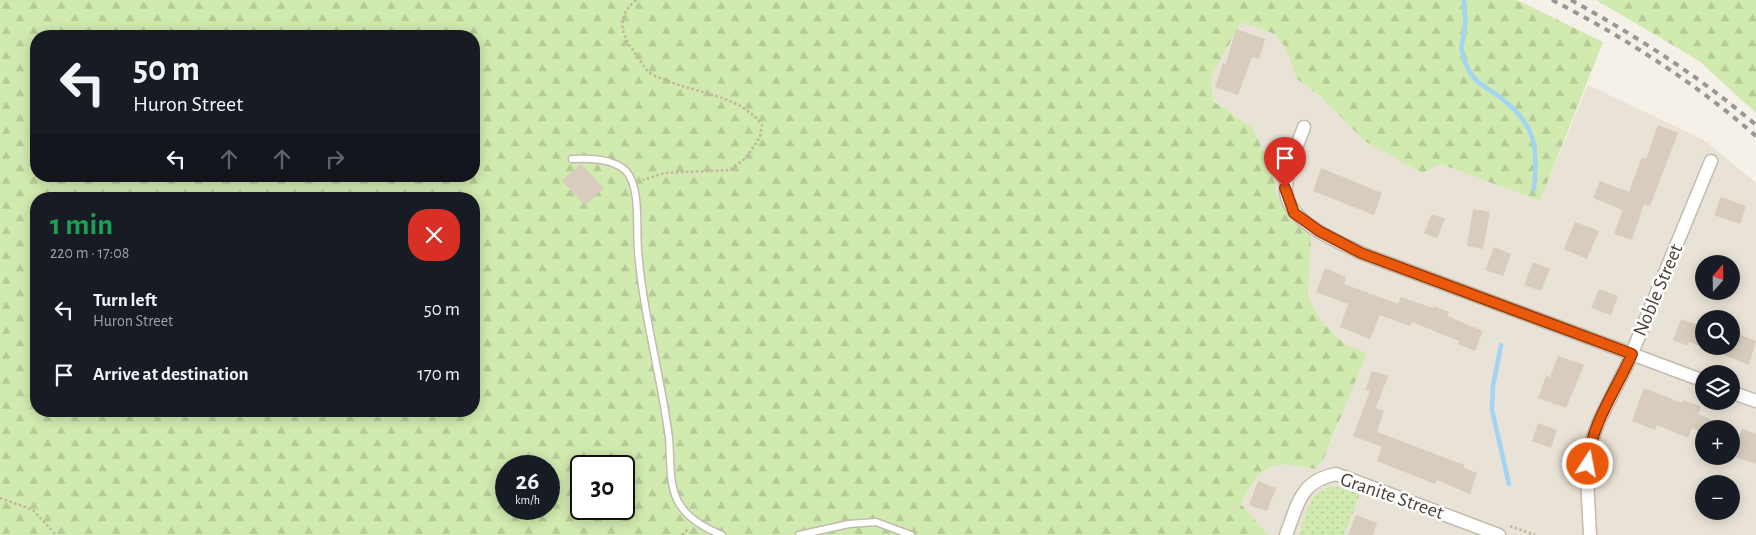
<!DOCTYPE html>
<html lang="en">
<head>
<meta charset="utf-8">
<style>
  :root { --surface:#171b24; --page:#20242c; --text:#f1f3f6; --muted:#9ea1a6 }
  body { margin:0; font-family:"Alegreya Sans",sans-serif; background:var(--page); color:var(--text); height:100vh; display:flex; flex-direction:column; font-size:19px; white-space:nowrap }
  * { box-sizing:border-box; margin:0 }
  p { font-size:16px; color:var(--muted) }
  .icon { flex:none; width:28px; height:28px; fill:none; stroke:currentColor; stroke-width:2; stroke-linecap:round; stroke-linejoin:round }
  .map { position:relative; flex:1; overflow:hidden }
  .sheet { position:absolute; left:30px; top:192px; width:450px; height:225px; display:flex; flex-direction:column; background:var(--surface); border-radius:20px; box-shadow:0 2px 12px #0003 }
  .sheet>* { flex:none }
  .top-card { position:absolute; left:30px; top:30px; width:450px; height:152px; border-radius:20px; box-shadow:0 2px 12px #0003; background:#171b24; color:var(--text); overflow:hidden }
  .needle { width:32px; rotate:20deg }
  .controls { position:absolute; left:1695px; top:255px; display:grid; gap:10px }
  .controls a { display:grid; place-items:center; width:45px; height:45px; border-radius:50%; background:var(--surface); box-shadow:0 2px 12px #0003; font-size:25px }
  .speed { position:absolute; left:495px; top:455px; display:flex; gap:10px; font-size:25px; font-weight:700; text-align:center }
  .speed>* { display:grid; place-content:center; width:65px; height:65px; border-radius:50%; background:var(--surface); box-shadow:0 2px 12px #0003; line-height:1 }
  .speed small { font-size:12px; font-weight:400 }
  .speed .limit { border:2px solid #111; border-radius:8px; background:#fff; color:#111 }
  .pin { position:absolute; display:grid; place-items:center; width:42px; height:42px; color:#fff; margin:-51px -21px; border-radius:50% 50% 50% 0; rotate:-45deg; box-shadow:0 0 5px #0007 }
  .pin .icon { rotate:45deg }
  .me { position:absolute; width:55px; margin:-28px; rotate:11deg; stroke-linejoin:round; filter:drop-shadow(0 0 4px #0008) }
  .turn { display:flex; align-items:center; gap:18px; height:105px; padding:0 20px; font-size:22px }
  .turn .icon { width:65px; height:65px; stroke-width:2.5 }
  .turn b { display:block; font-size:35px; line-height:42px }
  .lanes { display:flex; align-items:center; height:48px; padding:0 20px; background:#0003; justify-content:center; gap:25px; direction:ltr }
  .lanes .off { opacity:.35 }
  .round { display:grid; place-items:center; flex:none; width:52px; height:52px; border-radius:20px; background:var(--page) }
  .overview { display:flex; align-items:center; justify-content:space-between; height:85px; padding:0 20px }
  h1 { font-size:30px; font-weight:600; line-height:38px; color:#1e9e55 }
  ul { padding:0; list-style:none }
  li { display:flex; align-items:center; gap:15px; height:65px; padding:0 20px }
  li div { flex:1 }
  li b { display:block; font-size:19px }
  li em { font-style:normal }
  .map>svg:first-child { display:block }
  .residential { fill:#e9e2d6; fill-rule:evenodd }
  .grass { fill:url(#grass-dots) }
  .forest { fill:url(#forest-firs); fill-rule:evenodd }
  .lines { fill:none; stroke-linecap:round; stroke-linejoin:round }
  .stream { stroke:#a2d4f3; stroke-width:4.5 }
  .building { fill:#d7ccbd }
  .service-casing { stroke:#c3bbad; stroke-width:9 }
  .minor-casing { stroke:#c3bbad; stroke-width:15 }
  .path { stroke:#c3b49b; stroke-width:2.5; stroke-dasharray:2.5 2.5; stroke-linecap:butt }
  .service { stroke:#fff; stroke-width:6 }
  .minor { stroke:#fff; stroke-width:12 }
  .rail { stroke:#979797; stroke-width:4; stroke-dasharray:6 6; stroke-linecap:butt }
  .route-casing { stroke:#983908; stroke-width:12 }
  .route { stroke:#ea580c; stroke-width:9 }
  .labels { text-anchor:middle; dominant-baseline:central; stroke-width:5; stroke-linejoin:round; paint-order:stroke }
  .street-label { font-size:20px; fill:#484136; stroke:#fff }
</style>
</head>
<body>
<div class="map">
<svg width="1756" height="535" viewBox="0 0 1756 535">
  <defs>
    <pattern id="grass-dots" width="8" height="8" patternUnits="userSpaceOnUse" patternTransform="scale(1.25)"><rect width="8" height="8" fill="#d1eaaf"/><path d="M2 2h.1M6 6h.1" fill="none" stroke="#b5ca97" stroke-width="1.8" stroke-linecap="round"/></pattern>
    <pattern id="forest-firs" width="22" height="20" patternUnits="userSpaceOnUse" patternTransform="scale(1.25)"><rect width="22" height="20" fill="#d1eaaf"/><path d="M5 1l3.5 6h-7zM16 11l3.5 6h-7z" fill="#b5ca97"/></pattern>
  </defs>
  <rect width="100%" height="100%" fill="#f5f0e8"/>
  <path class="residential" d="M1241,21L1275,34L1285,47L1297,79L1321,97L1439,164L1540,201L1588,85L1704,140L1756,183V535H1268L1241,504L1254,480L1269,466L1292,464L1315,469L1323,460L1339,424L1344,344L1320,319L1308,295L1312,225L1282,205L1276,194L1274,177L1253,128L1213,101L1211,77ZM1704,264H1731V291H1704ZM1704,319H1731V346H1704ZM1704,374H1731V401H1704ZM1704,429H1731V456H1704ZM1704,484H1731V511H1704Z"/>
  <path class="grass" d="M1334,486L1360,494L1344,535H1299C1307,513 1308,491 1334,486Z"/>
  <g class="forest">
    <path d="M0,0H1517L1603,42L1540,201L1440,164L1422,173L1365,141L1321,97L1297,79L1285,47L1275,34L1241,22L1211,77L1213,101L1253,128L1274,177L1276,193L1282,205L1312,225L1308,295L1320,319L1344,344L1367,353L1323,460L1315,469C1270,459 1262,464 1241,504L1268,535H0ZM36,36H474V176H36ZM36,199H474V411H36ZM506,466H549V509H506ZM581,466H624V509H581Z"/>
    <polygon points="1596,0 1756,0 1756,113 1698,60"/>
  </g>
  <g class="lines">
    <g class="stream">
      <path d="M1464,0C1464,9 1466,18 1465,27C1463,45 1458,45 1466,64C1472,81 1483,85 1497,95C1535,122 1539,146 1534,189"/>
      <polyline points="1501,345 1493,386 1492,410 1509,484"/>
    </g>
  </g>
  <g class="building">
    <polygon points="1236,29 1265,39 1259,59 1252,57 1238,95 1215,87 1223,63 1226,64"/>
    <polygon points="1658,125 1678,133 1650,206 1644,204 1632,240 1614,234 1623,210 1593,198 1600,181 1629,192 1642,157 1646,159"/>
    <polygon points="581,164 604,188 585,205 562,181"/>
    <polygon points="1321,168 1382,193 1374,215 1313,191"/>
    <polygon points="1721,197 1746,206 1740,224 1714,215"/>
    <polygon points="1473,209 1490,212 1483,249 1467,246"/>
    <polygon points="1432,214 1445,219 1437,238 1424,233"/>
    <polygon points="1575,222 1599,231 1587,259 1564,249"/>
    <polygon points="1494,247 1511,254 1503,276 1485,270"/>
    <polygon points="1533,262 1550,269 1541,291 1524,285"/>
    <polygon points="1325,268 1346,277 1344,284 1398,304 1401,297 1433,308 1434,306 1449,312 1447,316 1483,331 1475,351 1458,344 1459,341 1412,322 1410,326 1380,315 1370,339 1340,327 1348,304 1316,292"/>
    <polygon points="1599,289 1618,296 1611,315 1591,308"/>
    <polygon points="1681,319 1704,327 1704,347 1689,342 1688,346 1673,340"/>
    <polygon points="1738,334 1756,341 1749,365 1704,347 1733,346"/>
    <polygon points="1558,356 1584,365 1566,408 1538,398 1546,376 1550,377"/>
    <polygon points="1372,371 1388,376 1376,408 1384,411 1377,432 1464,465 1464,468 1477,473 1470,494 1437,480 1435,484 1377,461 1382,447 1353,436 1370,391 1365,390"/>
    <polygon points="1644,388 1682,403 1683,400 1701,407 1698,414 1734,429 1704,429 1704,432 1692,428 1688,438 1657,425 1655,430 1632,421"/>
    <polygon points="1538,423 1557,430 1551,448 1532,441"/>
    <polygon points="1742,429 1756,434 1756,464 1732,456"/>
    <polygon points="1258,481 1276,488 1267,511 1249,505"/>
    <polygon points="1356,515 1377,523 1373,535 1348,535"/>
  </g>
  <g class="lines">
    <g class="service-casing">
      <g id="service">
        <path d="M572,159C588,158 613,158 626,171C641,187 636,229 638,251C643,314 661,376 669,438C671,459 668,487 680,505C689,519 707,529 722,535"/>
        <polyline points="799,535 849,524 876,522 911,535"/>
      </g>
    </g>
    <g class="minor-casing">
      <g id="minor">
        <path d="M1304,127C1297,146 1288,165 1286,186C1283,221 1336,240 1361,253L1704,381"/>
        <polyline points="1731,392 1756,401"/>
        <path d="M1286,535C1298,504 1300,481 1336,474L1499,535"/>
        <polyline points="1590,535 1587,478 1588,450 1600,419 1627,365 1711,161"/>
      </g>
    </g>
    <g class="path">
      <path d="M636,0C614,19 622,36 637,56C641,61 644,68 649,72C653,76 661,78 666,80C698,94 740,95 762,125L760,137L746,158L730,170L664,173L643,180"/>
      <polyline points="0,498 33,510 56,535"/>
      <polyline points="1510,526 1535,535"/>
      <polyline points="682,535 688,529"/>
    </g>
    <use href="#service" class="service"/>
    <use href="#minor" class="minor"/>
    <g class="rail">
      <path d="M1552,0C1624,37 1694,82 1756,136"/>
      <path d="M1571,0C1636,36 1699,76 1756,125"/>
    </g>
  </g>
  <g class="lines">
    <g class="route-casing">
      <path id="route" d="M1285,188L1294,213L1319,231L1361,253L1632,354C1617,389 1590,425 1588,464"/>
    </g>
    <use href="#route" class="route"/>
  </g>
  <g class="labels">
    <g class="street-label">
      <text transform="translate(1658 290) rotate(-67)">Noble Street</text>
      <text transform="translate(1392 496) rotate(19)">Granite Street</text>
    </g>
  </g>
</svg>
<div class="controls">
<a><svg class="needle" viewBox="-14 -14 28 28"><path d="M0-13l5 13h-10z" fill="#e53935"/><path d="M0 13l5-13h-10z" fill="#9ea1a6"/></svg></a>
<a><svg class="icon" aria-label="search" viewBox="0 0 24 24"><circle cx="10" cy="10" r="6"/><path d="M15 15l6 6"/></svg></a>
<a><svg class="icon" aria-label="layers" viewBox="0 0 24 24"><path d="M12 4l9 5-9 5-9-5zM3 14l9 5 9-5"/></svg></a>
<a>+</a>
<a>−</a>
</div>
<div class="speed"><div>26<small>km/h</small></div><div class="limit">30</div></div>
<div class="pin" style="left:1285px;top:188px;background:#d93025"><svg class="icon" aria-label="arrive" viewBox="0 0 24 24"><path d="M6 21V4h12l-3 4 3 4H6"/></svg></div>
<svg class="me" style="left:1588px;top:464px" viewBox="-20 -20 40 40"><circle r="17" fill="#ea580c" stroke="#fff" stroke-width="3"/><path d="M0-11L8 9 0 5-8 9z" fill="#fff"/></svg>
<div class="top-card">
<div class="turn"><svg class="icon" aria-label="left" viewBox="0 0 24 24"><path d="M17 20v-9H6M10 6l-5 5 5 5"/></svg><div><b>50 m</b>Huron Street</div></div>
<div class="lanes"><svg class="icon" aria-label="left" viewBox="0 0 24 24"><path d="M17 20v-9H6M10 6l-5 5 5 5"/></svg><svg class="icon off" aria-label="ahead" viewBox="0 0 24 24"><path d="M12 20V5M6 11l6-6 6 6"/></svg><svg class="icon off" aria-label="ahead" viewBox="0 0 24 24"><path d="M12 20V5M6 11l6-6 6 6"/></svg><svg class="icon off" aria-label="right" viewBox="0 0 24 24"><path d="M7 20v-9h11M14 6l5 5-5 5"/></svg></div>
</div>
<section class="sheet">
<div class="overview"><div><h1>1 min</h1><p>220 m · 17:08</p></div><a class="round" style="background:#d93025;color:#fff"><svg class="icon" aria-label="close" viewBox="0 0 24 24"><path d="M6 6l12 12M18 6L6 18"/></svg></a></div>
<ul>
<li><svg class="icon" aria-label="left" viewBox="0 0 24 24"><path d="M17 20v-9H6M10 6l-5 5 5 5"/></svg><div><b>Turn left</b><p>Huron Street</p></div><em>50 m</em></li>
<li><svg class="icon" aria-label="arrive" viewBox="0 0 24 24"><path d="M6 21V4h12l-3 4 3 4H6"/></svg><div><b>Arrive at destination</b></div><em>170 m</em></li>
</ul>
</section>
</div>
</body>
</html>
